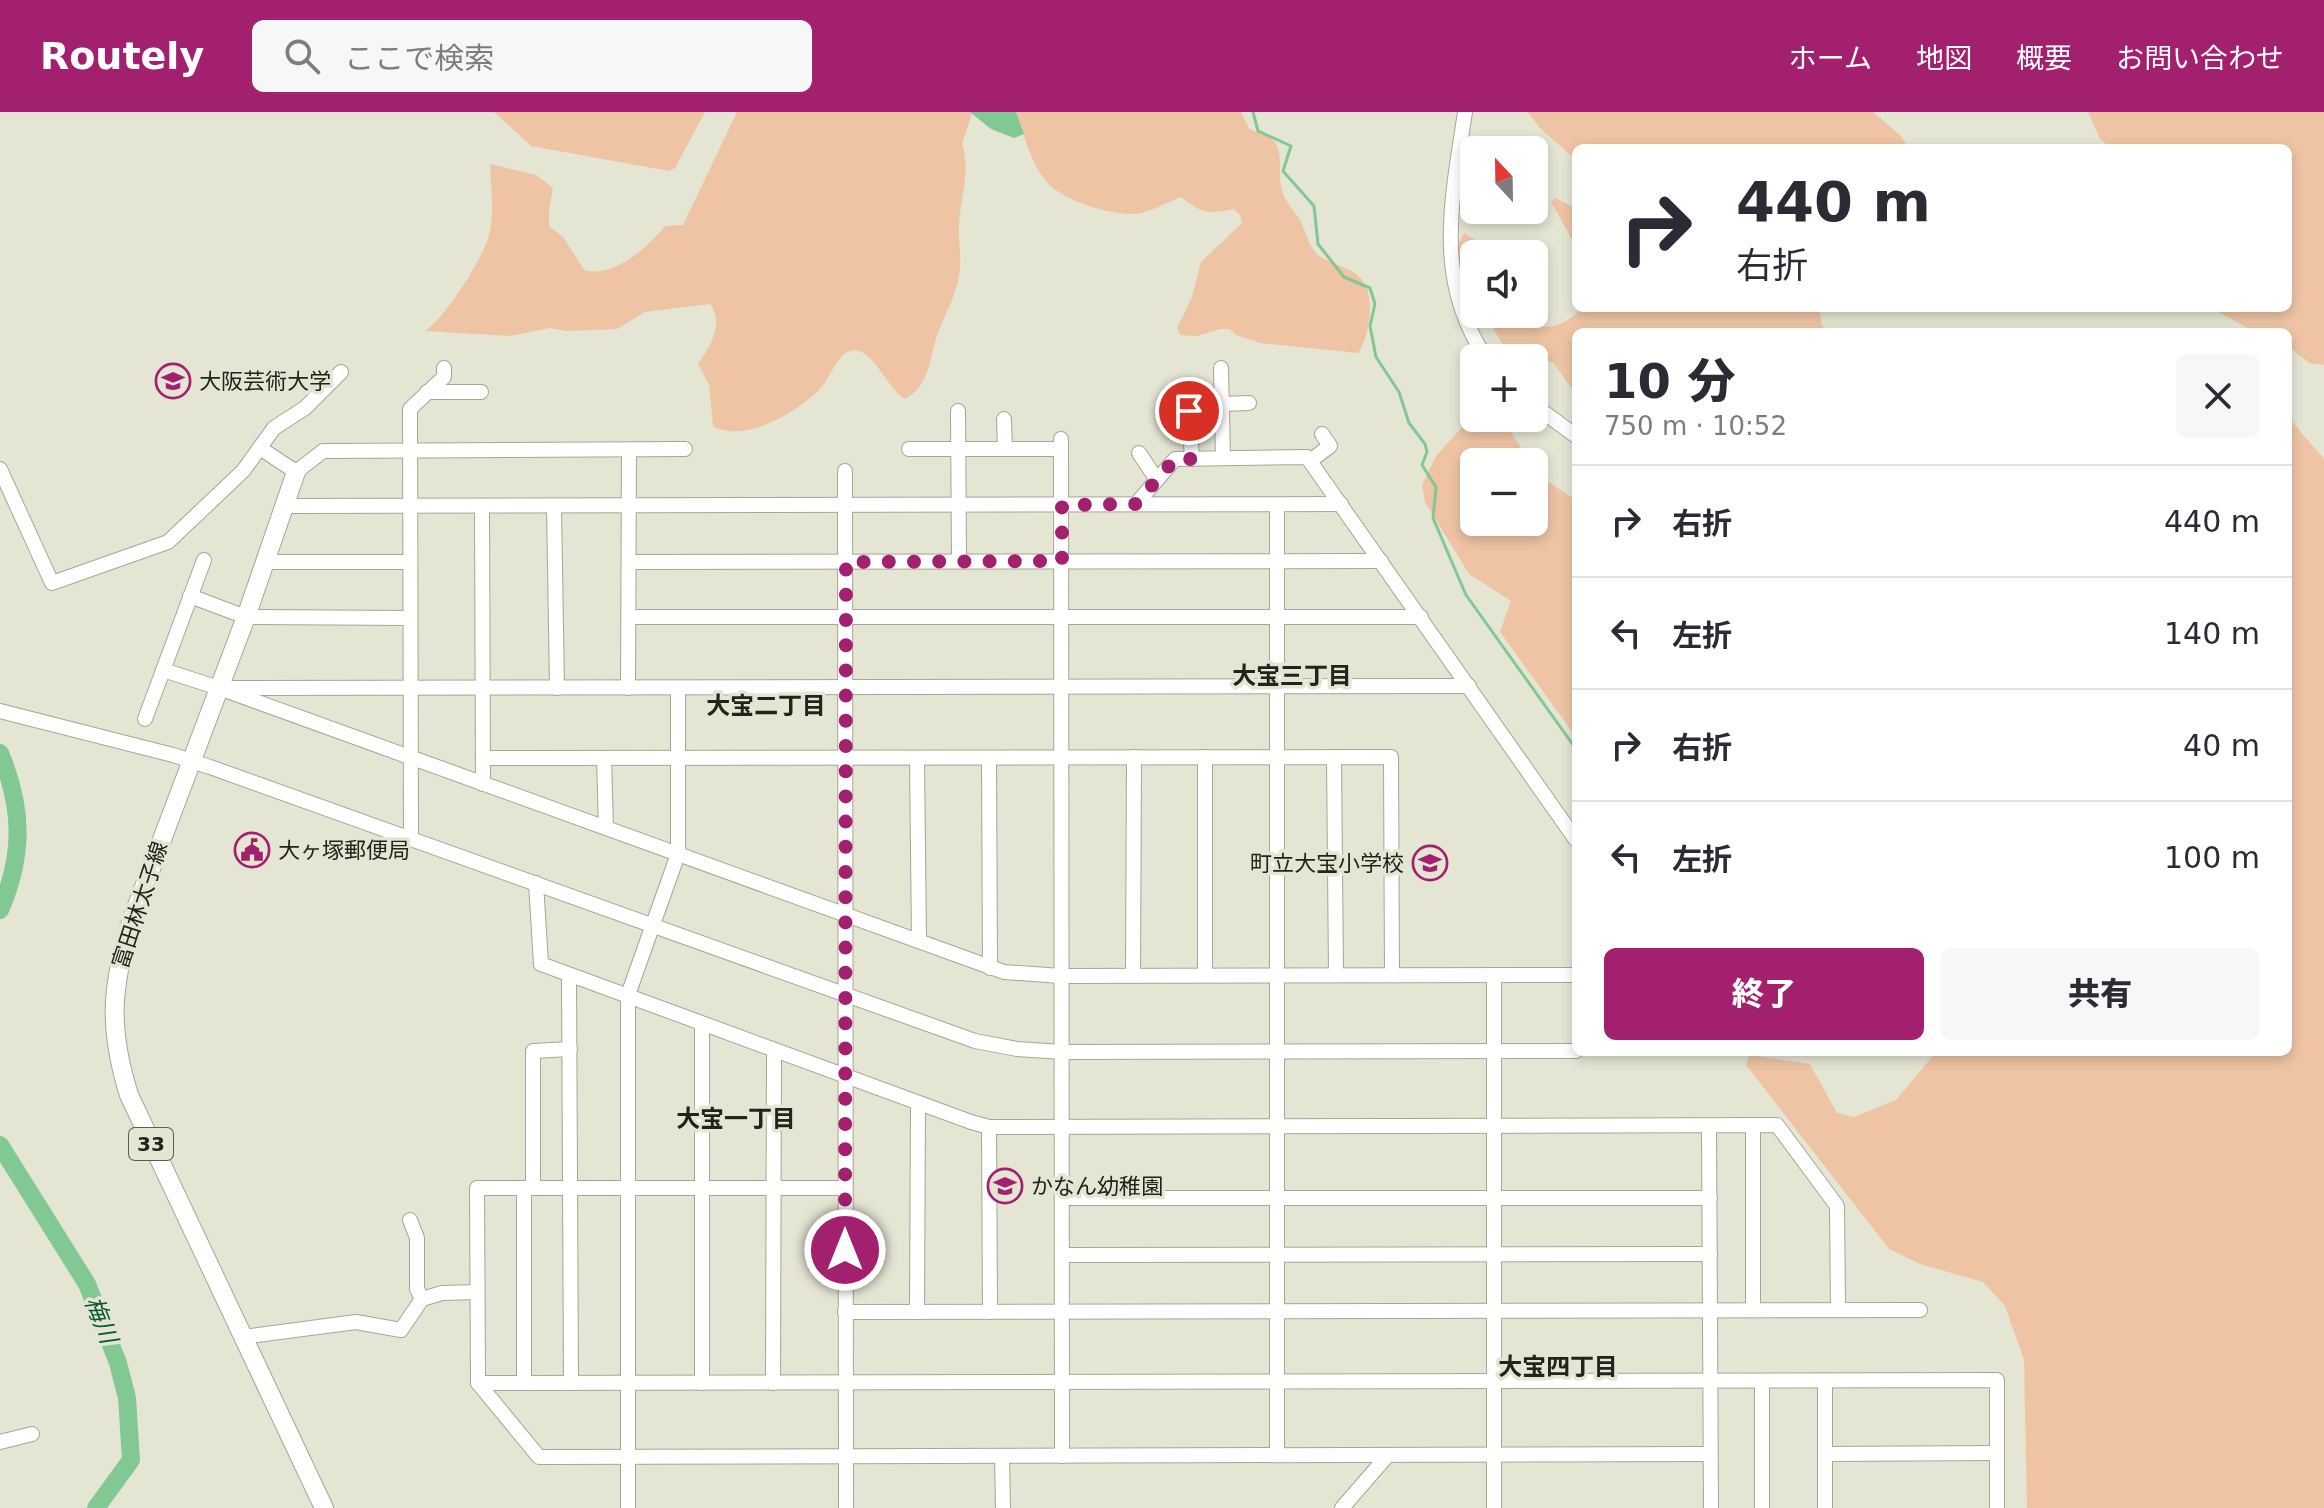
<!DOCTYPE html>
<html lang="ja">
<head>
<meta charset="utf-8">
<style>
  :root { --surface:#fff; --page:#f7f7f7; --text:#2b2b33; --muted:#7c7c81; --line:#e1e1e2; --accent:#a3206e }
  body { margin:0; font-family:"DejaVu Sans","Noto Sans JP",sans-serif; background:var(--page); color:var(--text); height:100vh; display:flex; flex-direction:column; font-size:30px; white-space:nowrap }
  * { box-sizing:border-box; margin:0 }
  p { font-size:26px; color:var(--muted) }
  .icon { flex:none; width:44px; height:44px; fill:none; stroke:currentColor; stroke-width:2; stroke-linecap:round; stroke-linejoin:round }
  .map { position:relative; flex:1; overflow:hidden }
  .details { position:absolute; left:1572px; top:216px; width:720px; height:728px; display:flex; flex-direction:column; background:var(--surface); border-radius:12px; box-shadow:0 4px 12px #0003 }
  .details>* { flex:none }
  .banner { position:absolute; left:1572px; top:32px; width:720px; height:168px; border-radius:12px; box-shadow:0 4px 12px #0003; background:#fff; color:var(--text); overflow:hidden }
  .needle { width:52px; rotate:338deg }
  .buttons { position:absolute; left:1460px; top:24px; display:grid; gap:16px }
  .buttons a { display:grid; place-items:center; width:88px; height:88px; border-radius:12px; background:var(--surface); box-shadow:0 4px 12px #0003; font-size:40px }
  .pin { position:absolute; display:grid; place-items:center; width:68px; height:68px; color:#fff; margin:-34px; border:4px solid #fff; border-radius:50%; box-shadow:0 2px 8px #0007 }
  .me { position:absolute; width:88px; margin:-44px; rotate:0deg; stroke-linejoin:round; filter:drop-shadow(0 0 6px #0008) }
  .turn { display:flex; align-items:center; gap:28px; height:168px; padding:0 32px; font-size:36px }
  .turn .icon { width:104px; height:104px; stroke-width:2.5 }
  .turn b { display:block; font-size:56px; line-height:68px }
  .round { display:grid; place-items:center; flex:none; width:84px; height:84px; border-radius:12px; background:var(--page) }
  .summary { display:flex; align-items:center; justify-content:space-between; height:136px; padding:0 32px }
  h1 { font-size:48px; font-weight:800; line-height:60px }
  .action { display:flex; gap:16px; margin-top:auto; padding:16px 32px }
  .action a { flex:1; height:92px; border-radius:12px; background:var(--accent); color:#fff; font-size:32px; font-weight:800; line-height:92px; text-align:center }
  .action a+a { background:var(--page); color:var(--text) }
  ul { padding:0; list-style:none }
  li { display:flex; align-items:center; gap:24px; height:112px; padding:0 32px; border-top:2px solid var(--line) }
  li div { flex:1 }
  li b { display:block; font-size:30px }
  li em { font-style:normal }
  header { display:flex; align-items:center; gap:48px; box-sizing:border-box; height:112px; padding:0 40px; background:var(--accent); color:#fff }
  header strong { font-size:38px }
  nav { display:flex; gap:44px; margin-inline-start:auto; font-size:28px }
  .search { width:560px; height:72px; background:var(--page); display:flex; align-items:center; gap:20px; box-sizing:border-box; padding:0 28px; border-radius:12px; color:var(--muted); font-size:30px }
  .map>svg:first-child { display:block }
  .green { fill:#eec4a4 }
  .water { fill:#82c895 }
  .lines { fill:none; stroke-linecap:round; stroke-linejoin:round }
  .stream { stroke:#82c895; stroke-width:3 }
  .river { stroke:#82c895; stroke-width:18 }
  .minor-casing { stroke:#a6a696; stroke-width:16 }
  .major-casing { stroke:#a6a696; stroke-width:20 }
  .minor { stroke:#fff; stroke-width:14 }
  .major { stroke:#fff; stroke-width:18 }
  .route { stroke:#a3206e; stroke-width:14; stroke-dasharray:0 25.2 }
  .labels { text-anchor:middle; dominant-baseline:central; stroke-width:7; stroke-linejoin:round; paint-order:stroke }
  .shield { fill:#e5e5d4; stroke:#5d5c53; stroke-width:2 }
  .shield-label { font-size:20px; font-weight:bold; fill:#23221c }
  .poi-label { font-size:22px; fill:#23221c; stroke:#e5e5d4; text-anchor:start }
  .street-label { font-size:22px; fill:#23221c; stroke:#e5e5d4 }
  .neighbourhood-label { font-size:24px; font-weight:bold; fill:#23221c; stroke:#e5e5d4 }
  .water-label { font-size:24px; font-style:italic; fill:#075b2c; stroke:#e5e5d4 }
</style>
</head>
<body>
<header>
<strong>Routely</strong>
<div class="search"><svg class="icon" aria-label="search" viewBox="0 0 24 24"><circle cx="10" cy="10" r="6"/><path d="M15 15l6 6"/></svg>ここで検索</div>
<nav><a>ホーム</a><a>地図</a><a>概要</a><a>お問い合わせ</a></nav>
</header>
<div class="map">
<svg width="2324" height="1396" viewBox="0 0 2324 1396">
  <rect width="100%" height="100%" fill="#e5e5d4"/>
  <g class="green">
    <polygon points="494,0 705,0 675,56 669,59 531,34"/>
    <path d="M737,0H970L972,2L962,32C971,56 961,85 959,111C958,125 961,139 960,154C959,177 948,196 939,218C929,243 932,272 905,287C888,277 876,244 859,239C853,237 846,240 842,244C833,254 828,269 818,279C795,301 744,332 713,314L709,273L698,251C711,234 724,212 710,192L645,200L617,217L566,219L550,216L510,224L425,219C445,206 480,150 488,127C495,105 491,75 490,52L536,63L553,76L549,98V114L564,126L584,158C613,167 649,134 665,114L683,113Z"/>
    <path d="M1016,0H1241L1249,17C1256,20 1266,22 1272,27C1284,37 1278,60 1281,74C1284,88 1290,94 1298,105C1306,116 1307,133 1318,143C1334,156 1359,154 1367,177C1373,196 1369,225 1358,241L1260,231L1236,223L1229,217H1221L1197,224L1180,223L1177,216L1192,185L1201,150L1242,111L1240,103L1234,97C1206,102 1203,102 1181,85C1168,90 1154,98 1141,101C1117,106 1060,89 1045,68C1030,49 1024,22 1016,0Z"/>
    <polygon points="1528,0 1873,0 1901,24 1908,36 1831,36 1827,34 1815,36 1576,36 1576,48 1540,16"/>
    <polygon points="2088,0 2324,0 2324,253 2309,251 2288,234 2288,220 2253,219 2211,196 2288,196 2288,36 2111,36 2100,27"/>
    <polygon points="1556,86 1576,97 1576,134 1551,90"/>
    <path d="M1464,121L1477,129L1484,142H1474V182C1461,158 1449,147 1464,121Z"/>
    <path d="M1582,196H1819L1822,213L1827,220H1576V283L1553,250C1506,245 1509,244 1485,202H1516C1536,223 1563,217 1582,196Z"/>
    <polygon points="1474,302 1474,306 1501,306 1531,350 1474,350 1474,410 1534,410 1534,354 1542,366 1576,388 1576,625 1500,520 1511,489 1469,462 1425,390 1422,373 1436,344"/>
    <polygon points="2288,305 2324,347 2324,1396 2027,1396 2024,1248 2005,1194 1983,1170 1920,1152 1889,1137 1746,953 1749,943 1810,952 1837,1001 1854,1005 1896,988 1936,940 2288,940"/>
  </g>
  <polygon class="water" points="970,0 1016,0 1024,22 1014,26 991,17"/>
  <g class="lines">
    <polyline class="stream" points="1253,0 1258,19 1291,34 1283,59 1314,94 1318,132 1344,165 1370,176 1375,192 1370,214 1376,245 1399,280 1409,311 1425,332 1427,340 1422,353 1436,375 1433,406 1466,483 1576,637"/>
    <g class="river">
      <path d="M0,641C23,696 24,743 0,798"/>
      <polyline points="0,1033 87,1172 118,1251 127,1286 131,1348 96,1396"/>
    </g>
    <g class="minor-casing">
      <g id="minor">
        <path d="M1465,0C1452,88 1433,167 1486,246"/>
        <polyline points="1221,256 1223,346"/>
        <polyline points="427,280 481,280"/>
        <polyline points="1222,292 1249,291"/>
        <polyline points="1534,293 1576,324"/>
        <polyline points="958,299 959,449"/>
        <polyline points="1189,299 1192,347"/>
        <polyline points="1004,307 1005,337"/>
        <polyline points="1061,327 1062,1344"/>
        <polyline points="260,336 296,360 323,339 685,337"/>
        <polyline points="909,337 1061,337"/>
        <polyline points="1139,341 1157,368"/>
        <polyline points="1310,349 1330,334 1322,322"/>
        <polyline points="0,357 52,471 168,430 243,359 274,316 305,296 341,260"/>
        <polyline points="845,359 846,1396"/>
        <polyline points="1136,392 1175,347 1307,345 1576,728"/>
        <polyline points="1277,393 1277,1343"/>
        <polyline points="285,394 1341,392"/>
        <polyline points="482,394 483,672"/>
        <polyline points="554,394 557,576"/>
        <polyline points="265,450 410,450"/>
        <polyline points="629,450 1381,449"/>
        <polyline points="190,484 246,505 410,506"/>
        <polyline points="629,505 1421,505"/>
        <polyline points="163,558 219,576 1004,860 1061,864 1576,863"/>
        <polyline points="229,576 1469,574"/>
        <polyline points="628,576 629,338"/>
        <polyline points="0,599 173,643 210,655 975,929 1017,937 1062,940 1576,939"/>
        <polyline points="145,607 204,448"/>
        <polyline points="1205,645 1205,863"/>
        <polyline points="1334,645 1336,863"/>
        <polyline points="483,646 1391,645 1392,862"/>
        <polyline points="604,646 606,716"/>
        <polyline points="917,646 919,829"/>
        <polyline points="989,646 990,856"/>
        <polyline points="411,725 410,297 444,265 444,256"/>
        <polyline points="536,771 541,852 971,1010 989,1015 1777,1013 1837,1094 1838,1197"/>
        <polyline points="569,863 571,1271"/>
        <polyline points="1133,863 1134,645"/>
        <polyline points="702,912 702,1271"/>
        <polyline points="1753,1014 1753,1198"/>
        <polyline points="989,1015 990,1200"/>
        <polyline points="1709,1015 1711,1396"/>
        <polyline points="524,1076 524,1271"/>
        <polyline points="533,1076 533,939 570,937"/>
        <polyline points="844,1076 477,1076 478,1271 539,1345 1710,1342"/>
        <polyline points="1062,1086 1710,1086"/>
        <polyline points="410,1108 417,1126 417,1177 422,1187"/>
        <polyline points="1062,1143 1710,1142"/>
        <polyline points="845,1200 1920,1198"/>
        <polyline points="917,1200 918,991"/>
        <polyline points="243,1225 356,1210 401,1218 422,1187 442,1181 477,1180"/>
        <polyline points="1762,1269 1762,1396"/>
        <polyline points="1825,1269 1825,1396"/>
        <polyline points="478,1271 1997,1268 1997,1396"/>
        <polyline points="773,1271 774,938"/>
        <polyline points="0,1330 32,1322"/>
        <polyline points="1825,1342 1997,1341"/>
        <polyline points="1002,1344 1003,1396"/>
        <polyline points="628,1396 628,883 678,742 678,576"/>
        <polyline points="1342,1396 1388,1343"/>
        <polyline points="1494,1396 1494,863"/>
      </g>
    </g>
    <g class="major-casing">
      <path id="major" d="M296,360L246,505L132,807C111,874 108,916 129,983L324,1396"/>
    </g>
    <use href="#minor" class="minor"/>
    <use href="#major" class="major"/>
  </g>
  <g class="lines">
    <polyline class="route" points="845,1138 846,450 1062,449 1062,393 1136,392 1175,347 1192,347 1189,299"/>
  </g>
  <defs>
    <g id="university-ring" transform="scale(1.8)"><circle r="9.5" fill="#e5e5d4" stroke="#a3206e" stroke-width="1.5"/><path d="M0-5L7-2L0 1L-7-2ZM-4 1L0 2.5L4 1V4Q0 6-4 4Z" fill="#a3206e"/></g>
    <g id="civic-ring" transform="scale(1.8)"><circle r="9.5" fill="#e5e5d4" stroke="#a3206e" stroke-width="1.5"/><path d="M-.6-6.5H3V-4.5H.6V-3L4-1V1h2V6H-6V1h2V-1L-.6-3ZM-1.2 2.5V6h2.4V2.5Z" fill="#a3206e"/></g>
    <g id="school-ring" transform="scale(1.8)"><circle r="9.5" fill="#e5e5d4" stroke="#a3206e" stroke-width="1.5"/><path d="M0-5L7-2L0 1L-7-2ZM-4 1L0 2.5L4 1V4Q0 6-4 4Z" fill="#a3206e"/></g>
  </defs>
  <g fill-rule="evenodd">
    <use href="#university-ring" x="173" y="269"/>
    <use href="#civic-ring" x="252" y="738"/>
    <use href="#school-ring" x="1430" y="751"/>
    <use href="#school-ring" x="1005" y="1074"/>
  </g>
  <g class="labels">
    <rect class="shield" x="129" y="1016" width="44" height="32" rx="6"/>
    <g class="shield-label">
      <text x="151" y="1032">33</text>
    </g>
    <g class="poi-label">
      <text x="199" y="269">大阪芸術大学</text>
      <text x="278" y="738">大ヶ塚郵便局</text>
      <text x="1404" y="751" text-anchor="end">町立大宝小学校</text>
      <text x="1031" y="1074">かなん幼稚園</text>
    </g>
    <g class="street-label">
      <text transform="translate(140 793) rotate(-72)">富田林太子線</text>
    </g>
    <g class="neighbourhood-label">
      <text x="1292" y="564">大宝三丁目</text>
      <text x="766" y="594">大宝二丁目</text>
      <text x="736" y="1007">大宝一丁目</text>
      <text x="1558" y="1255">大宝四丁目</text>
    </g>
    <g class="water-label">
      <text transform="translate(101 1208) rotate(68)">梅川</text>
    </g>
  </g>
</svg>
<div class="buttons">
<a><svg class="needle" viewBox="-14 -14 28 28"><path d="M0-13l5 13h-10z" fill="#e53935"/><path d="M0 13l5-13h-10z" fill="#7c7c81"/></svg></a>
<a><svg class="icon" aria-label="sound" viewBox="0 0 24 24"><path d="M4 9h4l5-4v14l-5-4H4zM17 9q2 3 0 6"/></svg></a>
<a>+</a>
<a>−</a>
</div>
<div class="pin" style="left:1189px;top:299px;background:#d93025"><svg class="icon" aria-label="arrive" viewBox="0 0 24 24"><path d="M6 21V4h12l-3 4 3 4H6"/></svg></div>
<svg class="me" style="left:845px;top:1138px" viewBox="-20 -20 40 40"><circle r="17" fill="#a3206e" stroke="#fff" stroke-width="3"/><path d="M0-11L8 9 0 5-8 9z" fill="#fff"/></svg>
<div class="banner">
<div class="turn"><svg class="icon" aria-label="right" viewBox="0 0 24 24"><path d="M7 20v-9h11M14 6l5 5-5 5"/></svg><div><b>440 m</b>右折</div></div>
</div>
<section class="details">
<div class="summary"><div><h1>10 分</h1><p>750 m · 10:52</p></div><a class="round"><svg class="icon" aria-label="close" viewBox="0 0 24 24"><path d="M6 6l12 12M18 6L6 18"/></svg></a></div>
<ul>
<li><svg class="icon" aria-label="right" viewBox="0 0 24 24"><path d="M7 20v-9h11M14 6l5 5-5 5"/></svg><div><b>右折</b></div><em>440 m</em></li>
<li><svg class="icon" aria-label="left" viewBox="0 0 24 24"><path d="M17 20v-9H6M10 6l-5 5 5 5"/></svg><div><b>左折</b></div><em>140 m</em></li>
<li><svg class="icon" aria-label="right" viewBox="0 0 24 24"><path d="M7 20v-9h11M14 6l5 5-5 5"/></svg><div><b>右折</b></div><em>40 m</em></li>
<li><svg class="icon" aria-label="left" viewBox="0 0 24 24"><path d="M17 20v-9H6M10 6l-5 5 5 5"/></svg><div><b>左折</b></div><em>100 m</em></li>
</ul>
<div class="action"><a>終了</a><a>共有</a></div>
</section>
</div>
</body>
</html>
